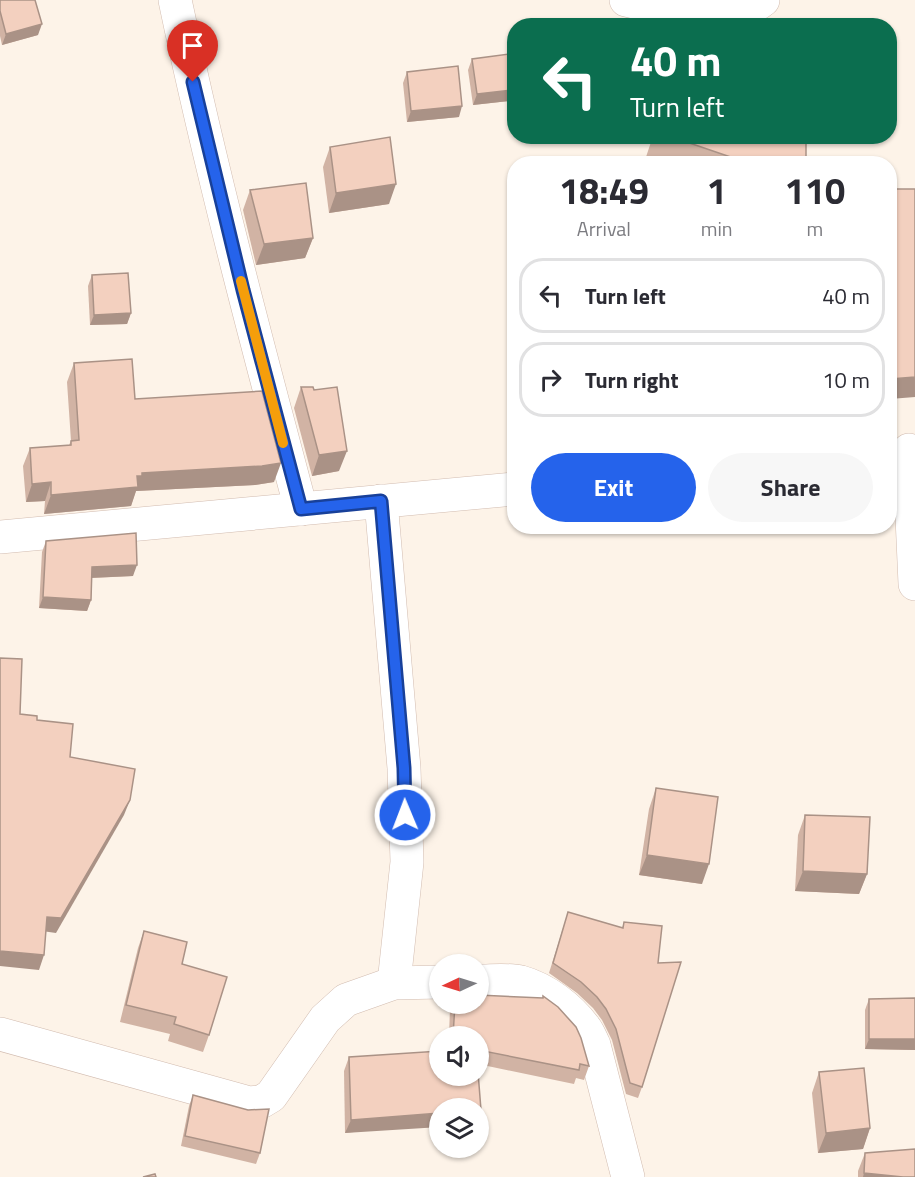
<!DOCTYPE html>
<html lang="en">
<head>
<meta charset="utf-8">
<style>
  :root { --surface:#fff; --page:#f7f7f7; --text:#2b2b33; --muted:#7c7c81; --line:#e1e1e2; --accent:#2563eb }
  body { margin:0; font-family:"Titillium Web",sans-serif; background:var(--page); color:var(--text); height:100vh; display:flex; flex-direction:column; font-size:22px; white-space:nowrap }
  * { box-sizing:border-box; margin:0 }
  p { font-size:20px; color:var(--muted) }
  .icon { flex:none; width:33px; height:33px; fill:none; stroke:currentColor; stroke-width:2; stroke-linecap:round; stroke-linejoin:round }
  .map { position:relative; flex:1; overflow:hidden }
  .details { position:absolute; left:507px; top:156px; width:390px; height:378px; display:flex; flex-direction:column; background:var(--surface); border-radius:24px; box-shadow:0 2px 4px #0004 }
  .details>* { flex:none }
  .hud { position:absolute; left:507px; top:18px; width:390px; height:126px; border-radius:24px; box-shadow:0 2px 4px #0004; background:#0b6e4f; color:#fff; overflow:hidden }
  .needle { width:39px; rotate:266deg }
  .controls { position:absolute; left:429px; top:954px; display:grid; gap:12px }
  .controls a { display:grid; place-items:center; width:60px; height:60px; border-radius:50%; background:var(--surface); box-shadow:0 2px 4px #0004; font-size:30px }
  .pin { position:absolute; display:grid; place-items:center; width:51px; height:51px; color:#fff; margin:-62px -26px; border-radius:50% 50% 50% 0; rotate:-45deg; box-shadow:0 0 6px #0007 }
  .pin .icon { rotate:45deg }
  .me { position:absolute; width:66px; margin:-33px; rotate:359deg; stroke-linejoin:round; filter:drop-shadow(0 0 4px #0008) }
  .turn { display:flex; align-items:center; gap:21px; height:126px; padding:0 24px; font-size:27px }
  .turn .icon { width:78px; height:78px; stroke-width:2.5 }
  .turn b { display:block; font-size:42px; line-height:51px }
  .eta { display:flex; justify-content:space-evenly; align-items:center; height:102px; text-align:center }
  .eta b { font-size:36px; font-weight:700; line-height:42px }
  .cta { display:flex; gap:12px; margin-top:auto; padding:12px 24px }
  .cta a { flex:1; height:69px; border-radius:36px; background:var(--accent); color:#fff; font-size:24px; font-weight:700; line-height:69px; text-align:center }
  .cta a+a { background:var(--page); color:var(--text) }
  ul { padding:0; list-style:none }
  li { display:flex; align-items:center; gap:18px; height:75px; margin:0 12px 9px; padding:0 12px; border:3px solid var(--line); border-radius:24px }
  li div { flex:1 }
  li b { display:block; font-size:22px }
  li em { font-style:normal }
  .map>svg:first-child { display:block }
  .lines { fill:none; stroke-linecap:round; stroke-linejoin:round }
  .minor-casing { stroke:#d2bcb0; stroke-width:34 }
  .minor { stroke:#fff; stroke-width:33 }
  .wall { fill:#d1b3a4 }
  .shaded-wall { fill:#aa9286 }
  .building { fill:#f3d0bf; stroke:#aa9286; stroke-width:1.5 }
  .route-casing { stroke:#184099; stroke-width:15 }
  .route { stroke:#2563eb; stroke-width:10 }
  .slow { stroke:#f59e0b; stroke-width:10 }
</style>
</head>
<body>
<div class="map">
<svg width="915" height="1177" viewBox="0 0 915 1177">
  <rect width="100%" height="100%" fill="#fdf3e8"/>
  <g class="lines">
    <g class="minor-casing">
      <g id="minor">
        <path d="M175,0C211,171 256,340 301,509"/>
        <path d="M626,0C662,9 733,25 763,0"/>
        <polyline points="909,450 915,584"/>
        <polyline points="381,501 404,768 407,862 394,983"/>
        <polyline points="0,537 514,489"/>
        <path d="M478,981C492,981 508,979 521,982C546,989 570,1008 585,1028C589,1033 591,1039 594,1045L628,1177"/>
        <polyline points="0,1034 249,1103 261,1102 271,1096 325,1019 346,1000 394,983 440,982"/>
      </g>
    </g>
    <use href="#minor" class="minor"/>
  </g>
  <g class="wall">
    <polygon points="0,0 38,35 2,45 0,36"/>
    <polygon points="472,59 513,90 509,101 473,105 468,70"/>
    <polygon points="407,72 459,117 407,122 403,83"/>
    <polygon points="653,136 806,136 806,164 656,164 645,160"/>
    <polygon points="330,147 389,204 329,213 323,167"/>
    <polygon points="250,190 313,238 305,258 256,265 243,210"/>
    <polygon points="92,275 131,313 127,324 90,325 88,286"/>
    <polygon points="74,363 135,399 274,482 255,485 136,491 131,506 44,514 45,501 26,502 23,466 30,448 69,445 71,441 67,382"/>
    <polygon points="301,387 339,471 312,476 294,408"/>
    <polygon points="46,541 133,576 92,578 91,600 87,611 39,608 42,552"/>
    <polygon points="656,788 702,884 639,875 649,809"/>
    <polygon points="805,815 867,874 859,894 795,891 798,835"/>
    <polygon points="568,912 622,928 624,922 642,1087 638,1098 626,1094 612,1040 602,1020 593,1008 577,993 549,973"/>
    <polygon points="144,931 182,964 209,1035 203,1052 168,1041 170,1034 120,1022 138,948"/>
    <polygon points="915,998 915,1050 865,1049 865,1010 869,999"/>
    <polygon points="452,1004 478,1004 589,1066 584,1080 576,1078 574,1084 478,1064 478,1036 449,1036 450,1008"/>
    <polygon points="349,1057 478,1118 345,1133 344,1071"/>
    <polygon points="819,1072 870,1128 863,1149 818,1153 812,1093"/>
    <polygon points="193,1095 260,1153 256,1164 181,1146 189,1106"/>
    <polygon points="865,1153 915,1177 858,1177 858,1171"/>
  </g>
  <g class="shaded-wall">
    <polygon points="42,24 38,35 2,45 6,34"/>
    <polygon points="513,90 509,101 473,105 477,94"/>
    <polygon points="462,106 459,117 407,122 411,111"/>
    <polygon points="396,184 389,204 329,213 336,193"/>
    <polygon points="313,238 305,258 256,265 264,244"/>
    <polygon points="131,313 127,324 90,325 94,315"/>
    <polygon points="915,377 915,397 890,399 890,379"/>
    <polygon points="347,451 339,471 312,476 319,455"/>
    <polygon points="281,463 274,482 255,485 136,491 131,506 44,514 51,495 137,476 142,473"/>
    <polygon points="51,482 45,501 26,502 32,484"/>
    <polygon points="137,565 133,576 88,578 92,567"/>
    <polygon points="43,597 91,600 87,611 39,608"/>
    <polygon points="130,800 124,815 56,933 42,931 47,917"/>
    <polygon points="647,855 709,864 702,884 639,875"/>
    <polygon points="803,871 867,874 859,894 795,891"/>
    <polygon points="0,951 44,955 39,970 0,966"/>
    <polygon points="869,1039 915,1039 915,1050 865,1049"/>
    <polygon points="440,1113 440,1127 345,1133 351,1120"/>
    <polygon points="870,1128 863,1149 818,1153 826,1133"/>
    <polygon points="864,1173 903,1177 863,1177"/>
  </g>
  <g class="building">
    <polygon points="0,0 35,0 42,24 6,34 0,11"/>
    <polygon points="509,54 513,90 477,94 472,59"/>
    <polygon points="458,66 462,106 411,111 407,72"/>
    <polygon points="669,136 806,136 806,164 751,164"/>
    <polygon points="390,137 396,184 336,193 330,147"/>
    <polygon points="306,183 313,238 264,244 250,190"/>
    <polygon points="890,189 915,189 915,377 890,379"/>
    <polygon points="128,273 131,313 94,315 92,275"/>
    <polygon points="132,359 135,399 262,391 281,463 262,466 142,473 142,476 137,476 138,487 51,495 51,482 32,484 30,448 71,445 71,441 79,440 74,363"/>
    <polygon points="301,387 313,387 314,390 337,387 347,451 319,455"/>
    <polygon points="136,533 137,565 92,567 91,600 43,597 46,541"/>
    <polygon points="0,658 22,659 20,714 37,716 37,720 73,724 70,757 135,769 130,800 61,918 47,917 44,955 0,951"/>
    <polygon points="656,788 718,797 709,864 647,855"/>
    <polygon points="805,815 870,817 867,874 803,871"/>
    <polygon points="568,912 623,928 624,922 662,926 658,963 681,962 642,1087 630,1083 616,1029 606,1009 597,997 581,982 553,963"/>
    <polygon points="144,931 187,942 182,964 227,977 209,1035 174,1024 176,1017 126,1005"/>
    <polygon points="478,995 543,998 543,996 558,1007 576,1027 581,1038 589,1066 580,1064 579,1070 478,1050 478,1036 453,1036 455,1004 478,1004"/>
    <polygon points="915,998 915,1039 869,1039 869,999"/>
    <polygon points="440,1051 440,1076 478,1076 478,1072 481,1110 478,1111 478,1108 440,1108 440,1113 351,1120 349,1057"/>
    <polygon points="864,1068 870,1128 826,1133 819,1072"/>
    <polygon points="193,1095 248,1110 269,1109 260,1153 185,1136"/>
    <polygon points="915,1149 915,1177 903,1177 864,1173 865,1153"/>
    <polygon points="155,1174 156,1177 143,1177"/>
  </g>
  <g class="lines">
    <g class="route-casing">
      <polyline id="route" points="193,82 243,290 301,509 381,501 404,768 405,815"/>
    </g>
    <use href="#route" class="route"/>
    <polyline class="slow" points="241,281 283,443"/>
  </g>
</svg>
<div class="controls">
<a><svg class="needle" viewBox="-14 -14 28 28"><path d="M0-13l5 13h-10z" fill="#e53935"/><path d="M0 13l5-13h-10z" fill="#7c7c81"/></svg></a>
<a><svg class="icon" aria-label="sound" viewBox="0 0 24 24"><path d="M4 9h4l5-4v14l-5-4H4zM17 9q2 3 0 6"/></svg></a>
<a><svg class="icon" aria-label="layers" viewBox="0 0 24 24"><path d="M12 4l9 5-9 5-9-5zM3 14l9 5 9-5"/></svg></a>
</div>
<div class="pin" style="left:193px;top:82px;background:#d93025"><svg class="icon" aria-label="arrive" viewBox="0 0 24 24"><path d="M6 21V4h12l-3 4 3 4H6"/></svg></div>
<svg class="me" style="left:405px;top:815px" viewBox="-20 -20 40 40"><circle r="17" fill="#2563eb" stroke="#fff" stroke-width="3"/><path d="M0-11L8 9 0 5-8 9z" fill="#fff"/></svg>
<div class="hud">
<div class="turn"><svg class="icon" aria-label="left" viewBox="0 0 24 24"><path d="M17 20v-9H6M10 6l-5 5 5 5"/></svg><div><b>40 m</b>Turn left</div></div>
</div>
<section class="details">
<div class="eta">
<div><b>18:49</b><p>Arrival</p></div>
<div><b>1</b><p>min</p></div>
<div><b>110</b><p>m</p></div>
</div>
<ul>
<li><svg class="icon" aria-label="left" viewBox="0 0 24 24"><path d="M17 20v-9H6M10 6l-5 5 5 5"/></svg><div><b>Turn left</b></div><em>40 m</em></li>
<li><svg class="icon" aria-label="right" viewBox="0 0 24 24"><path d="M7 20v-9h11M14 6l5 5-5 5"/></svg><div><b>Turn right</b></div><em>10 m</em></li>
</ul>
<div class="cta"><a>Exit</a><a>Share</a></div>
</section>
</div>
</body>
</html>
